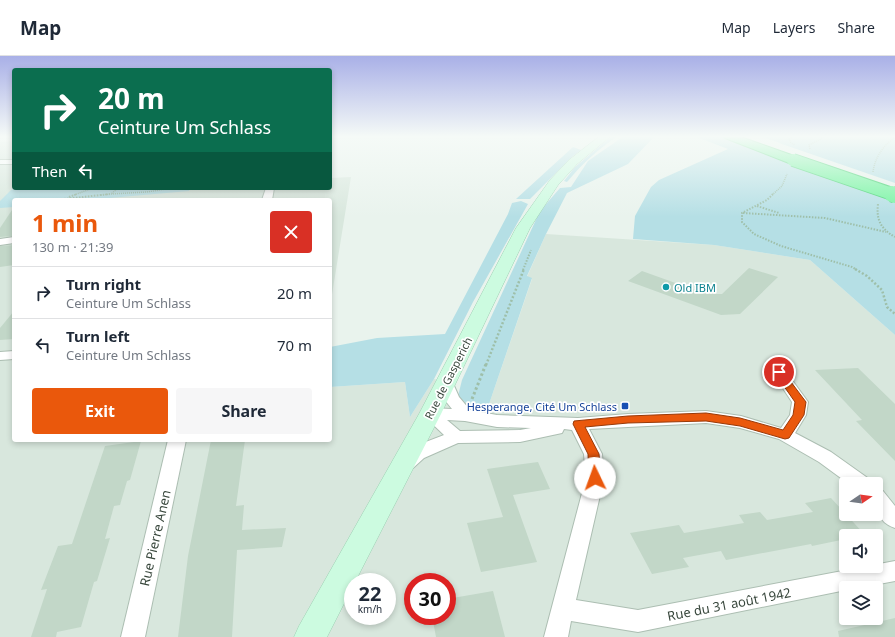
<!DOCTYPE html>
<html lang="en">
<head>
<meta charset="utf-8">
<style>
  :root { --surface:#fff; --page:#f6f6f7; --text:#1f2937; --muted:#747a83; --line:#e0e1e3; --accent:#ea580c }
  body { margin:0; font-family:"Noto Sans",sans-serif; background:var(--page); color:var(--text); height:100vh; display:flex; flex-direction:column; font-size:15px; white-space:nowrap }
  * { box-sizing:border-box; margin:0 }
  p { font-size:13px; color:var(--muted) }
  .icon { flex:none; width:22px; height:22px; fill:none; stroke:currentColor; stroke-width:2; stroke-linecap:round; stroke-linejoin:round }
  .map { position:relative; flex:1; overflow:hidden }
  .drawer { position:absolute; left:12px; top:142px; width:320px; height:244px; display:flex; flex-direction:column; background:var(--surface); border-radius:4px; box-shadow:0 2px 6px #0003 }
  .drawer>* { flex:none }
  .hud { position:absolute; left:12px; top:12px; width:320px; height:122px; border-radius:4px; box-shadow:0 2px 6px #0003; background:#0b6e4f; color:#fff; overflow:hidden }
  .needle { width:26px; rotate:77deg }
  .buttons { position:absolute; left:839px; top:421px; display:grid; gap:8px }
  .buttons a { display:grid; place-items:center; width:44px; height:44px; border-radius:4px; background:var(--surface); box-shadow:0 2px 6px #0003; font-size:20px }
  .speed { position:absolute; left:344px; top:517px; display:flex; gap:8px; font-size:20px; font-weight:700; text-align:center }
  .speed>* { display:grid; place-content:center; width:52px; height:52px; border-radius:50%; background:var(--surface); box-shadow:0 2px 6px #0003; line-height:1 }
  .speed small { font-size:10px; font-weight:400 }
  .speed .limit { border:6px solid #d22; background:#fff; color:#111 }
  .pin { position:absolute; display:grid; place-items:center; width:34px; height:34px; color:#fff; margin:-17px; border:2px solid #fff; border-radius:50%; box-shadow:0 1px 4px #0007 }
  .me { position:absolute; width:44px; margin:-22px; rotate:357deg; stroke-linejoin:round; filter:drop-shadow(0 0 3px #0008) }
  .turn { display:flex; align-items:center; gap:14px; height:84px; padding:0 20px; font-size:18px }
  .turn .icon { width:52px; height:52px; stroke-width:2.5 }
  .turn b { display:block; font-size:28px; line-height:34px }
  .then { display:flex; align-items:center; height:38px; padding:0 20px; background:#0003; gap:8px; font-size:15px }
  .round { display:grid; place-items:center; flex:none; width:42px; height:42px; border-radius:4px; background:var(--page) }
  .overview { display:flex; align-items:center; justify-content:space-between; height:68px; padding:0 20px }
  h1 { font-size:24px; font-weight:700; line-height:30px; color:var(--accent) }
  .primary-button { display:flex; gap:8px; margin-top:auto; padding:8px 20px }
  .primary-button a { flex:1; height:46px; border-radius:4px; background:var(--accent); color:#fff; font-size:16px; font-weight:700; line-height:46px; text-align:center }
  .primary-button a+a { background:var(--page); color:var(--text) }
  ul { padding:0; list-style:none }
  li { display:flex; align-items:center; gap:12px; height:52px; padding:0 20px; border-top:1px solid var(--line) }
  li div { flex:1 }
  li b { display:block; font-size:15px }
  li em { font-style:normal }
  header { display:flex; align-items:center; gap:24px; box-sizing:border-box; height:56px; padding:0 20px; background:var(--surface); border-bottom:1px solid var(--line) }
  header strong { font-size:19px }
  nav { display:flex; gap:22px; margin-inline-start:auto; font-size:14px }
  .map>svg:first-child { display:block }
  .residential { fill:#d8e7dd; fill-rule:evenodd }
  .green { fill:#b5dfe5 }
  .building { fill:#c2d7c8 }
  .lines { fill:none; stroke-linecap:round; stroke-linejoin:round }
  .street-casing { stroke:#acbeb2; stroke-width:2 }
  .secondary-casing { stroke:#9cd0b2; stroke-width:1 }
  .highway-casing { stroke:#44d370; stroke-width:2 }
  .path-far3 { stroke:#9ebfa9; stroke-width:1.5; stroke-dasharray:1 1; stroke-linecap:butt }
  .path-far2 { stroke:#9ebfa9; stroke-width:2; stroke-dasharray:1.5 1.5; stroke-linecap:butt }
  .path-far1 { stroke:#9ebfa9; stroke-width:2.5; stroke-dasharray:2 2; stroke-linecap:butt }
  .path { stroke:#9ebfa9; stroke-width:3; stroke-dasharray:2.5 2.5; stroke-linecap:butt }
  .street { fill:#fff; fill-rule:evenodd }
  .secondary { fill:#ccfbe0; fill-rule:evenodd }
  .highway { fill:#74f4a0; fill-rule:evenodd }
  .highway-bridge-far1-casing { stroke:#44d370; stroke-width:14; stroke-linecap:butt }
  .highway-bridge-casing { stroke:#44d370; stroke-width:17; stroke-linecap:butt }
  .highway-bridge-far1 { stroke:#74f4a0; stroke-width:12 }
  .highway-bridge { stroke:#74f4a0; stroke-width:16 }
  .route { fill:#ea580c; stroke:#983908 }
  .culture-dot { fill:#0f9aa8; stroke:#fff; stroke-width:1.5 }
  .transit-dot { fill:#1a4fb4; stroke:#fff; stroke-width:1.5 }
  .labels { text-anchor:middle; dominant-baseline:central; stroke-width:3.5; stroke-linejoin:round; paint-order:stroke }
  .culture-label { font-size:11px; fill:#0d838f; stroke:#fff; text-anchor:start }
  .street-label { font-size:11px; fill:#38473c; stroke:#fff }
  .transit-label { font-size:11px; fill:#164399; stroke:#fff; text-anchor:end }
  .near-street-label { font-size:13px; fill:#38473c; stroke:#fff }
</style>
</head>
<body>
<header>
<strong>Map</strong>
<nav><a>Map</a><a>Layers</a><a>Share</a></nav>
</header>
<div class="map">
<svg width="895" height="581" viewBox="0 0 895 581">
  <rect width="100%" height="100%" fill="#e9f3ed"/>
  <path class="residential" d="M14,85V132H330V122L351,121L330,251V144H14V384H330V331L405,326L410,361L434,323L446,326L463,346L478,355L486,357L532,223L527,221L546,178L714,189L810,204L895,279V581H0V86ZM846,428H876V458H846ZM846,480H876V510H846ZM353,526H387V560H353ZM413,526H447V560H413ZM846,532H876V562H846Z"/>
  <g class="green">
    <path d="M612,80H618C598,93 582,108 567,126L564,125L575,111Z"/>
    <polygon points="624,80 655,80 628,108 567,137 546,178 527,220 532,222 486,357 469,350 458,340 462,324 540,155 560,132 571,131 588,105"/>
    <polygon points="694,80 720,80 895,145 895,279 810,204 714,189 633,183 635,160 651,131 659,124 728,93"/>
    <polygon points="760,80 895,80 895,127 779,87 780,87"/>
    <polygon points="573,91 581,94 573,100 530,143 516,143"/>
    <polygon points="14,131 14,132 190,132 189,135 87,144 14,144 14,151 0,152 0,145"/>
    <polygon points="521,145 528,148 473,246 434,323 410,361 405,326 330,331 330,291 377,282 445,278 508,158 512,147"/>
  </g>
  <g class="building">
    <polygon points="14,151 14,180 0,181 0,172"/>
    <polygon points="14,189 14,209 0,211 0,190"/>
    <polygon points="749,212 778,221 740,258 721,259 628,225 642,215 706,238 722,238"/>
    <polygon points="14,255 14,283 0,284 0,272"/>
    <polygon points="858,312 895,348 895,405 856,365 862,364 815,314"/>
    <polygon points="211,384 245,384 236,450 244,449 242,474 286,472 282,491 237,494 232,581 178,581 188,500"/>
    <polygon points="141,385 130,424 127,425 120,449 114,450 105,483 110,482 97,525 94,526 81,571 57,576 56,581 31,581 47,533 41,534 58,490 72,488 105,390"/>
    <polygon points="538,406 550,433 513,439 537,506 481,516 467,467 503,461 487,413"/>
    <polygon points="831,442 866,480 846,480 846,483 812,490 811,488 726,504 721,495 683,502 689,511 652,518 630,477 679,469 684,477 744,467 739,459 760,456 767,464 813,456 805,447"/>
    <polygon points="493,535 505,581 436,581 432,560 447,560 447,543"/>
    <polygon points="895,562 895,581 839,581 838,575"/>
  </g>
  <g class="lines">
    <g class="street-casing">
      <g id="street">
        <rect x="0" y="104" width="14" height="4"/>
        <polygon points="266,132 274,132 272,144 262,144"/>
        <polygon points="14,181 14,187 0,189 0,183"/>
        <polygon points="14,295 14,303 0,304 0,296"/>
        <path d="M779,311L784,313L808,346L806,359L795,377L831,396L869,423L871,428H849L819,406L779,383L740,372L706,367L589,373L602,398L604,422L576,544L638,554L895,505V525L858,532H846V534L638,576L571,565L568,581H544L586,422L584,398L572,374L564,373L562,377L520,386L458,387L424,402L413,412L407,414L401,412L398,407C407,391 427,386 444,379L422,358L424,354L430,352L452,353L444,343L438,326L441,323L446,321L451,323L459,341L470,354L497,359L578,362L628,358L706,355L741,360L781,372L790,359L792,346L772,316L774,313ZM447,364L465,365L497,371L531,372L520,374L460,375Z"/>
        <polygon points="168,384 186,384 145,581 121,581"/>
        <path d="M876,433L883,435L895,450V472C876,466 876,450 876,433Z"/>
      </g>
    </g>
    <g class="secondary-casing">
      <polygon id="secondary" points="600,80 611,80 577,108 558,129 530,172 441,358 355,526 353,526 353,530 327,581 294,581 299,570 419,358 516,172 550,124 569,104"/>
    </g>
    <g class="highway-casing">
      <polygon id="highway" points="723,80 738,80 797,101 799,104 797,107 789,107 725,82"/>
    </g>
    <g class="path-far3">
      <polyline points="795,80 789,83 791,87 795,89"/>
      <polyline points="810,93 809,89 821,83 822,80"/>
      <path d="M873,116C875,101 883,90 895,81"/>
      <polyline points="113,132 117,133 111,138 147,136 172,132"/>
      <polyline points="74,139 93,132"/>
      <polyline points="101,139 111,138"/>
      <polyline points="772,139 782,130 787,118"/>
    </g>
    <g class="path-far2">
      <polyline points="773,138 767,144 742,157 742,166 754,178 781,190 852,211 857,214"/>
      <polyline points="69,141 77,138"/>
      <polyline points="64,143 110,138"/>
      <path d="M878,148C876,164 881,173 895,181"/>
      <polyline points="757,150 779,157"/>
      <polyline points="743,157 825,162 886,176"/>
      <polyline points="523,214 531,194"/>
    </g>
    <g class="path-far1">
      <polyline points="855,213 867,220 882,234 887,251 895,258"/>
      <polyline points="486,309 524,213"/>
    </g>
    <polyline class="path" points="472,343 486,308"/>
    <use href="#street" class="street"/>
    <use href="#secondary" class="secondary"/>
    <use href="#highway" class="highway"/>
    <g class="highway-bridge-far1-casing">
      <polyline id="highway-bridge-far1" points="793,104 895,139"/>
    </g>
    <g class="highway-bridge-casing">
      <polyline id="highway-bridge" points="892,138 895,139"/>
    </g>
    <use href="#highway-bridge-far1" class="highway-bridge-far1"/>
    <use href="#highway-bridge" class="highway-bridge"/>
  </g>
  <linearGradient id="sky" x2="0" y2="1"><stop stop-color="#a9b0e7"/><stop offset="0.5" stop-color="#f5faf7"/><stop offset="1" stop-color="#f5faf7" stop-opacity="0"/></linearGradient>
  <rect width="895" height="161" fill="url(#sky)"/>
  <polygon class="route" points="779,313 782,314 806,346 804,359 789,382 785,383 740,370 706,365 628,367 585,371 599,398 601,422 599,425 595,426 591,425 589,422 588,398 573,368 574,365 628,360 706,357 740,362 783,374 793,359 795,346 774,316"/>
  <circle class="culture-dot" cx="666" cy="231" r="4"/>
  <rect class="transit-dot" x="621" y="346" width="8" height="8" rx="2"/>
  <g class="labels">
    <g class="culture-label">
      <text x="674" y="231">Old IBM</text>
    </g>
    <g class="street-label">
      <text transform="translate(448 322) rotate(-63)">Rue de Gasperich</text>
    </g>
    <g class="transit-label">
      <text x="617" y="350">Hesperange, Cité Um Schlass</text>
    </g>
    <g class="near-street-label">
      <text transform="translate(155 482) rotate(-77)">Rue Pierre Anen</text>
      <text transform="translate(729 548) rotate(-11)">Rue du 31 août 1942</text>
    </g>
  </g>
</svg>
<div class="buttons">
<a><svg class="needle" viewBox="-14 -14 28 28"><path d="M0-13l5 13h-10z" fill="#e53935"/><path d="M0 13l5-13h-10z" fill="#747a83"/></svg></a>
<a><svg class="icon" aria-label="sound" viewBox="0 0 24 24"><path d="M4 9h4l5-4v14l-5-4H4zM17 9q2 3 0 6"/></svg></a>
<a><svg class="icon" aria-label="layers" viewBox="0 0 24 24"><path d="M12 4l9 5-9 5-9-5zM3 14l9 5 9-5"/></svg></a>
</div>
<div class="speed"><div>22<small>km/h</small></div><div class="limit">30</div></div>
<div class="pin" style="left:779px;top:316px;background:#d93025"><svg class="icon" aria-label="arrive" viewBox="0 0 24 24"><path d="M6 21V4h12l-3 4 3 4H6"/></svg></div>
<svg class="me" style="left:595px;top:422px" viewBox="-20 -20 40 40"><circle r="19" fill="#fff"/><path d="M0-13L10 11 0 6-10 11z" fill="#ea580c"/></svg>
<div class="hud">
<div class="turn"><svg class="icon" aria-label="right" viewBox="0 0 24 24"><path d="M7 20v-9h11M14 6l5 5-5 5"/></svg><div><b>20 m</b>Ceinture Um Schlass</div></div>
<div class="then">Then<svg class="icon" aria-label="left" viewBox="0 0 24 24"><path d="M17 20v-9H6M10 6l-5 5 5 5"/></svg></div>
</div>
<section class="drawer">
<div class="overview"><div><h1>1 min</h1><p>130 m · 21:39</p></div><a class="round" style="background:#d93025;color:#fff"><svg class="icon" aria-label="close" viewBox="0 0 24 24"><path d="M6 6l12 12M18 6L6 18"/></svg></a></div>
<ul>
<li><svg class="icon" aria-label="right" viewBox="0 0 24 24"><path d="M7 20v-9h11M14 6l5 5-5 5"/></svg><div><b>Turn right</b><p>Ceinture Um Schlass</p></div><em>20 m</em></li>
<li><svg class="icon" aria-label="left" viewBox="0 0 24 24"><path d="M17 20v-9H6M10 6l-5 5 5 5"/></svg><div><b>Turn left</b><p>Ceinture Um Schlass</p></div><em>70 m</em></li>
</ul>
<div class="primary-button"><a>Exit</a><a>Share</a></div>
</section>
</div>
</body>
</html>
